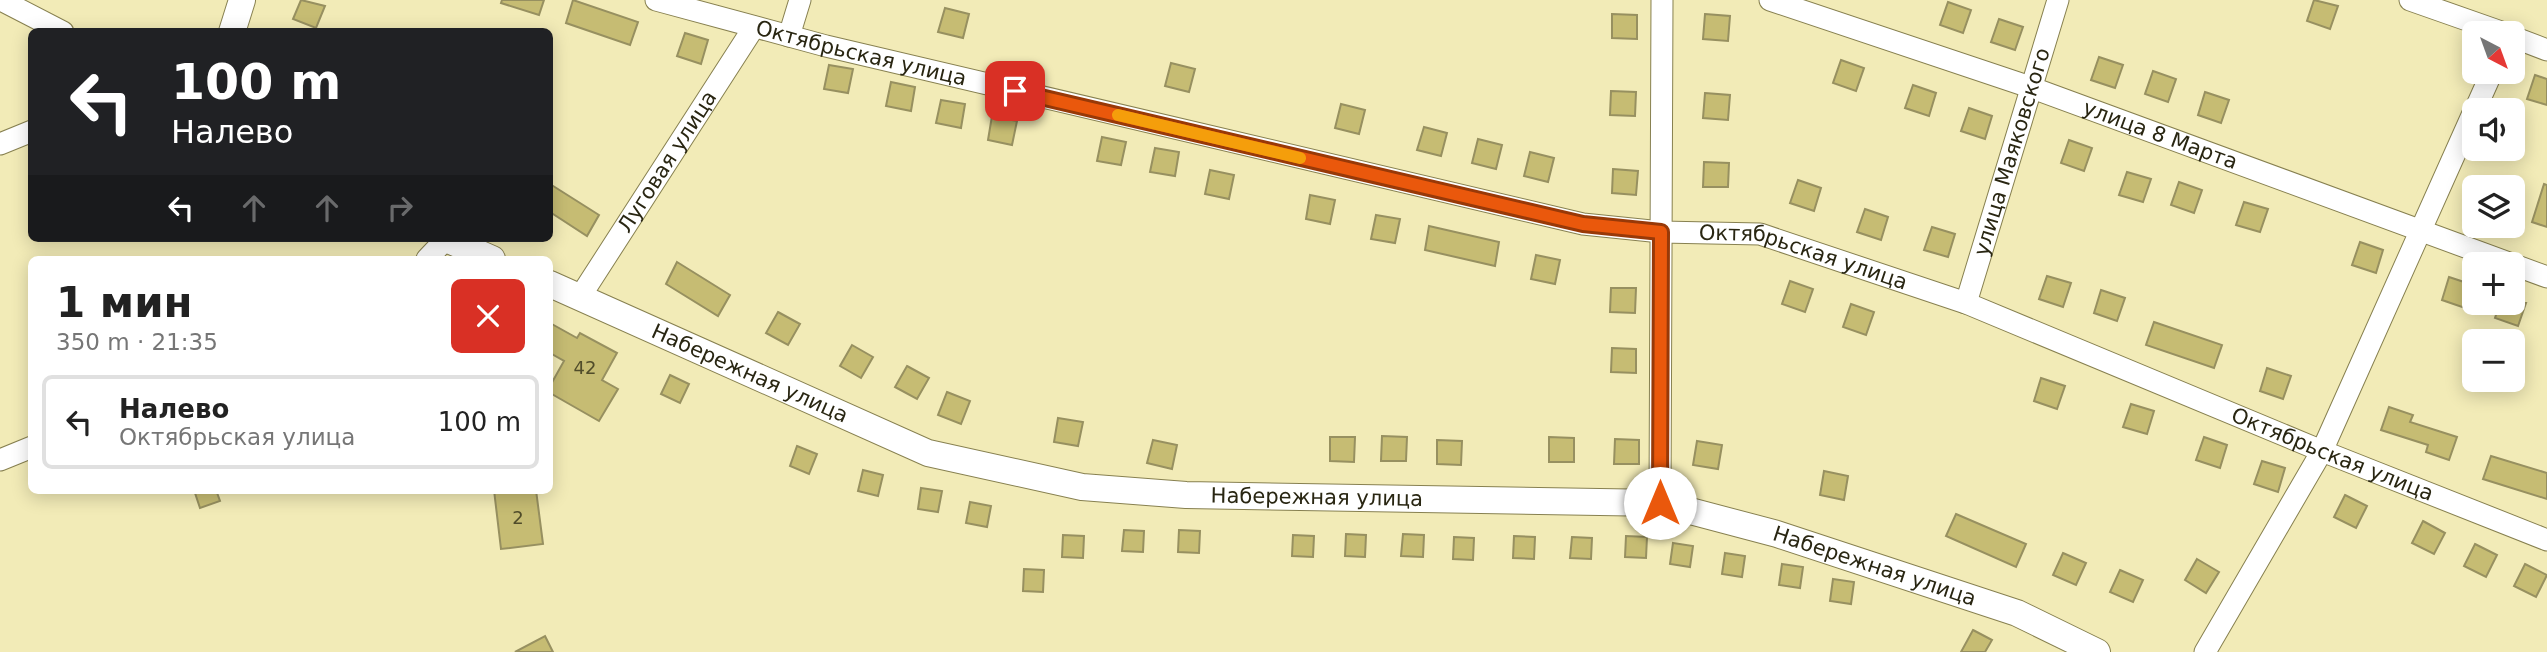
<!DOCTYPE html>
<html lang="ru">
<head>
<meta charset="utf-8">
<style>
  :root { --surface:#fff; --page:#f6f6f6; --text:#222; --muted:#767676; --line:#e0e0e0 }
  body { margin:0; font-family:"DejaVu Sans",sans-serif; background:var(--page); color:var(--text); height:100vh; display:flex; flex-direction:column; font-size:26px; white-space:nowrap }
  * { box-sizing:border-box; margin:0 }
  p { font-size:23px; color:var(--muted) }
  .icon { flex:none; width:38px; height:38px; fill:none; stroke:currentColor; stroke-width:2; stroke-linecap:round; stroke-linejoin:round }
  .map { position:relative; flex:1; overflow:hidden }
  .panel { position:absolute; left:28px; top:256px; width:525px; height:238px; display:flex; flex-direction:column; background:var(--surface); border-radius:10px; box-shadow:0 4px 18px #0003 }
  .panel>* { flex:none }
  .guide { position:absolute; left:28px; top:28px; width:525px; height:214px; border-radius:10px; box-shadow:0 4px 18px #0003; background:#202124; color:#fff; overflow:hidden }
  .needle { width:46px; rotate:139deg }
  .controls { position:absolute; left:2462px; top:21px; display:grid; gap:14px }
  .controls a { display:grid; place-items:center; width:63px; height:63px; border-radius:10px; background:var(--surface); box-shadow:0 4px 18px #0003; font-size:35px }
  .pin { position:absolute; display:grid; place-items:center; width:60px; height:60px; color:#fff; margin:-30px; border-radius:14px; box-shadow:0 4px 10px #0006 }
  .me { position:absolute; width:77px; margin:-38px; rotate:0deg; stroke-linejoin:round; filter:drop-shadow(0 0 5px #0008) }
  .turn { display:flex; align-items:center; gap:24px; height:147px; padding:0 28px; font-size:32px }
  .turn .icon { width:91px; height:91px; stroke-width:2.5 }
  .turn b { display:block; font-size:49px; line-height:60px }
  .lanes { display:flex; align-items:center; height:66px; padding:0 28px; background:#0003; justify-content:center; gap:35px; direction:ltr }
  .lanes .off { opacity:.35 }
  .round { display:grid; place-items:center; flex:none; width:74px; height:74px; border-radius:10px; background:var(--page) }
  .summary { display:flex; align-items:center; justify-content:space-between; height:119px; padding:0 28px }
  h1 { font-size:42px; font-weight:600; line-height:52px }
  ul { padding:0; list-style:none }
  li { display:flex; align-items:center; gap:21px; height:94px; margin:0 14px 10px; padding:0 14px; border:4px solid var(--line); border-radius:10px }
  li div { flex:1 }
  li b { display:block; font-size:26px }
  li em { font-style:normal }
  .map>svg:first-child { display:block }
  .building { fill:#c6bc73; stroke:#979060; stroke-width:2 }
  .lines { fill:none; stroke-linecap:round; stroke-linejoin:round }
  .minor-casing { stroke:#878050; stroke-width:23 }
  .tertiary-casing { stroke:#878050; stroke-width:28 }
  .minor { stroke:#fff; stroke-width:21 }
  .tertiary { stroke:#fff; stroke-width:26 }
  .route-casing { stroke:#983908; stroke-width:18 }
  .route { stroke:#ea580c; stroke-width:12 }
  .slow { stroke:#f59e0b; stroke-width:12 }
  .labels { text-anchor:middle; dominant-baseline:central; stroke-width:7; stroke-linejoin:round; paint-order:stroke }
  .number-label { font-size:18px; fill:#504c2a }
  .street-label { font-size:21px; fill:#292612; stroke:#fff }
</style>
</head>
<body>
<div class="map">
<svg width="2547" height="652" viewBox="0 0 2547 652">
  <rect width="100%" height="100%" fill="#f2ebb7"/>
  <g class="building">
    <polygon points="301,0 325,6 316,28 293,19"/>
    <polygon points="502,0 544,0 539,15 501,3"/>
    <polygon points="573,0 638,22 630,45 566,23"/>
    <polygon points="2314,0 2338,6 2330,29 2307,21"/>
    <polygon points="1948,2 1971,10 1963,33 1940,25"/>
    <polygon points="945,8 969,14 963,38 938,32"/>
    <polygon points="1612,14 1637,15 1637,39 1612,38"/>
    <polygon points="1705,14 1730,16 1728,41 1703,39"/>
    <polygon points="1999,19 2023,27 2015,50 1991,42"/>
    <polygon points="685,33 708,40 701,64 677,56"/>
    <polygon points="2099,57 2123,65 2115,88 2091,80"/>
    <polygon points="1841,60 1864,68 1856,91 1833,83"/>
    <polygon points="1171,63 1195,69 1189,92 1165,86"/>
    <polygon points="829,65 853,69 848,93 824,89"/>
    <polygon points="2153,71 2176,79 2168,102 2145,94"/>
    <polygon points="2535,75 2547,79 2547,105 2527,99"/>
    <polygon points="891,82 915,87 911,111 886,106"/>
    <polygon points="1913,85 1936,93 1929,116 1905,108"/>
    <polygon points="1611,91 1636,92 1635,116 1610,115"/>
    <polygon points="2205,92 2229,100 2221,123 2198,115"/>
    <polygon points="1705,93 1730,95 1728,120 1703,118"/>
    <polygon points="941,100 965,104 961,128 936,123"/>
    <polygon points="1341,104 1365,110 1359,134 1335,128"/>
    <polygon points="1969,108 1992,116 1985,139 1961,131"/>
    <polygon points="992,116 1017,121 1012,145 988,140"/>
    <polygon points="1424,127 1447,133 1441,156 1417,150"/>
    <polygon points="1102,137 1126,142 1121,165 1097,161"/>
    <polygon points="1478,139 1502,145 1496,169 1472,163"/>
    <polygon points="2069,140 2092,148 2084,171 2061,163"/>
    <polygon points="1155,148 1179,152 1175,176 1150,172"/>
    <polygon points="1530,152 1554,158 1548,182 1524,176"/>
    <polygon points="1704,162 1729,163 1728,187 1703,187"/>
    <polygon points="1613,169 1638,171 1636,195 1612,193"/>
    <polygon points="1210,170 1234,175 1229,199 1205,194"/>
    <polygon points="2127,172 2151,179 2143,202 2119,195"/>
    <polygon points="1798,180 1821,188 1814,211 1790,203"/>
    <polygon points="2179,182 2202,190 2194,213 2171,205"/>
    <polygon points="550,184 599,215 587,236 550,212"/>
    <polygon points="2544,184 2547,185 2547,227 2532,222"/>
    <polygon points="1310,195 1335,200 1330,224 1306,219"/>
    <polygon points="2244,202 2268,209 2260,232 2236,225"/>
    <polygon points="1865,209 1888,217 1881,240 1857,232"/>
    <polygon points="1376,215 1400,219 1395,243 1371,239"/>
    <polygon points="1429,226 1499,242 1495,266 1425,250"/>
    <polygon points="1932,227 1955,234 1948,257 1924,250"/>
    <polygon points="2360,242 2383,250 2376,273 2352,265"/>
    <polygon points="1536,255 1560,260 1555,284 1531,279"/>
    <polygon points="677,262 730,295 718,316 666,284"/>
    <polygon points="2047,276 2071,283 2063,307 2039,299"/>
    <polygon points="2449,277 2473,285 2465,308 2442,300"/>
    <polygon points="1790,281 1813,289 1805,312 1782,304"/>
    <polygon points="1611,288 1636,288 1635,313 1610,312"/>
    <polygon points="2101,290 2125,298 2117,321 2094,313"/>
    <polygon points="2500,303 2526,303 2518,326 2495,318"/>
    <polygon points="1851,304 1874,312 1866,335 1843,327"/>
    <polygon points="778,312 800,324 788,345 766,333"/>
    <polygon points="2154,322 2222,345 2214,368 2146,345"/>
    <polygon points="550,323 577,338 580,333 617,353 602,380 618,389 599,421 550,393 550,386 564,361 550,353"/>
    <polygon points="852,345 873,357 861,378 840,366"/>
    <polygon points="1612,348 1636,349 1636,373 1611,372"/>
    <polygon points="907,366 929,378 917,399 895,387"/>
    <polygon points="2267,368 2291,376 2283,399 2260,391"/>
    <polygon points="670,375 689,384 680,403 661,394"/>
    <polygon points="2041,378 2065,386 2057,409 2034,401"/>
    <polygon points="947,392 970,401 961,424 938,415"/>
    <polygon points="2131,404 2154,411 2147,434 2123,427"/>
    <polygon points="2389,407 2413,415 2410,422 2457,437 2449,460 2426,452 2428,445 2381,430"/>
    <polygon points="1058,418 1083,422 1078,446 1054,442"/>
    <polygon points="1382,436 1407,437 1406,461 1381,461"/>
    <polygon points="1330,437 1355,437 1354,462 1330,461"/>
    <polygon points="1549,437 1574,438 1574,462 1549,462"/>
    <polygon points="2204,437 2227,445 2220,468 2196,460"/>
    <polygon points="1615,439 1639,440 1639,464 1614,464"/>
    <polygon points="1153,440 1177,445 1172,469 1147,463"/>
    <polygon points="1437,440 1462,441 1461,465 1437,464"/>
    <polygon points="1697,441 1722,445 1718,469 1693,465"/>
    <polygon points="797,446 817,454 809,474 790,466"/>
    <polygon points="2491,456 2547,473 2547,499 2483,479"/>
    <polygon points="2262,461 2285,468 2278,492 2254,484"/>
    <polygon points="863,470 883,475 878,496 858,491"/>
    <polygon points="1824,471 1848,476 1844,500 1820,495"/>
    <polygon points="921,488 942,491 938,512 918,509"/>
    <polygon points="194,490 216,490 220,501 200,508"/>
    <polygon points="494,490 536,490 543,544 501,549"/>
    <polygon points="2345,495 2367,506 2356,528 2334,517"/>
    <polygon points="970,502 991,506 987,527 966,523"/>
    <polygon points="1956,514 2026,544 2016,567 1946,536"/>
    <polygon points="2423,521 2445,533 2434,554 2412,543"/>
    <polygon points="1124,530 1144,531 1143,552 1122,551"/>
    <polygon points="1179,530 1200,531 1199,553 1178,552"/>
    <polygon points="1346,534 1366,535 1365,557 1345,556"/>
    <polygon points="1403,534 1424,535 1423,557 1401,556"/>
    <polygon points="1063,535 1084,536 1083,558 1062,557"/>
    <polygon points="1293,535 1314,536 1313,557 1292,556"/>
    <polygon points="1514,536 1535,537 1534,559 1513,558"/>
    <polygon points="1626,536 1647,537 1646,558 1625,557"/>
    <polygon points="1454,537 1474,538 1473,560 1453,559"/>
    <polygon points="1572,537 1592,538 1591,559 1570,558"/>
    <polygon points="1673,543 1693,546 1690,567 1670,564"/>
    <polygon points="2475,544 2497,555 2486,577 2464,566"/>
    <polygon points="1725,553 1745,556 1742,577 1722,574"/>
    <polygon points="2063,553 2086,563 2076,585 2053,575"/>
    <polygon points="2197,559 2219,572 2206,593 2185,580"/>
    <polygon points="1782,564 1803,567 1800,588 1779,585"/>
    <polygon points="2525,564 2547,575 2536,597 2514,586"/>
    <polygon points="1024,569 1044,570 1043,592 1023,591"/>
    <polygon points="2120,570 2143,580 2133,602 2110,592"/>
    <polygon points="1833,579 1854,582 1851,604 1830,601"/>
    <polygon points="1973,630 1992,640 1985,652 1961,652"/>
    <polygon points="545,636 553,652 515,652"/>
  </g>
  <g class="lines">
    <g class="minor-casing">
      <g id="minor">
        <polyline points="1,0 63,32"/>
        <path id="s1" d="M656,0L826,46L1583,224L1661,232L1760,234L1966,303L2322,451L2547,540"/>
        <path id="s2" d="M1770,0L2030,87L2547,277"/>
        <polyline points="2410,0 2504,33"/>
        <polyline points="789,36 800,0"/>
        <polyline points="2513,37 2547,50"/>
        <polyline points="2475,110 2492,72"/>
        <polyline points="0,144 32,131"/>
        <polyline points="427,259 446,239"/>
        <path id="s3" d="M580,297L754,27"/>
        <path id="s4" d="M1966,303L2058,0"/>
        <polyline points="0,460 32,447"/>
        <polyline points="1660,503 1662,0"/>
        <polyline points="2205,652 2322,451 2474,111"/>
      </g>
    </g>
    <g class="tertiary-casing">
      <g id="tertiary">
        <polyline points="232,32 242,0"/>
        <polyline points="444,238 492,259"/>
        <path id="s5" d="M550,284L928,453L1082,487L1186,495L1660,503L1777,534L2017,613L2097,652"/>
      </g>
    </g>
    <use href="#minor" class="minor"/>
    <use href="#tertiary" class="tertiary"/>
  </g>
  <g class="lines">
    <g class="route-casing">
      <polyline id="route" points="1015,91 1583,224 1661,232 1660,503"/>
    </g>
    <use href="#route" class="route"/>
    <polyline class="slow" points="1118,115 1300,158"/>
  </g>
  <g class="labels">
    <g class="number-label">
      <text x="585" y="367">42</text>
      <text x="518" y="517">2</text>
    </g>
    <g class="street-label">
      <text stroke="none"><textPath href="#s1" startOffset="212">Октябрьская улица</textPath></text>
      <text stroke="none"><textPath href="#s2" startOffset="413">улица 8 Марта</textPath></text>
      <text stroke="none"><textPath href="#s4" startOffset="158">улица Маяковского</textPath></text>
      <text stroke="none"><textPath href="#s3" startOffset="161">Луговая улица</textPath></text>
      <text stroke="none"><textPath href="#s1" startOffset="1178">Октябрьская улица</textPath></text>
      <text stroke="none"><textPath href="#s5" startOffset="219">Набережная улица</textPath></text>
      <text stroke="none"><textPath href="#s1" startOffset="1745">Октябрьская улица</textPath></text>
      <text stroke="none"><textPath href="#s5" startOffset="807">Набережная улица</textPath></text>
      <text stroke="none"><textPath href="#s5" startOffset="1374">Набережная улица</textPath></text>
    </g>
  </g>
</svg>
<div class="controls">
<a><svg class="needle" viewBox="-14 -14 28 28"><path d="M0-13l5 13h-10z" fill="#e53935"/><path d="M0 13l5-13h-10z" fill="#767676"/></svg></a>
<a><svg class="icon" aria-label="sound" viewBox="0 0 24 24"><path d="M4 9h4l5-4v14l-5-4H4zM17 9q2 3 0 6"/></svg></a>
<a><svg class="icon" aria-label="layers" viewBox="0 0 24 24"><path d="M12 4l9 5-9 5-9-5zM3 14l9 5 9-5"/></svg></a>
<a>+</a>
<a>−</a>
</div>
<div class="pin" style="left:1015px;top:91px;background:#d93025"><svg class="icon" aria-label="arrive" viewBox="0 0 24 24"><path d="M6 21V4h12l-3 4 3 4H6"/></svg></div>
<svg class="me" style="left:1660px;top:503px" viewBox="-20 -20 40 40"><circle r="19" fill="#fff"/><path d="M0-13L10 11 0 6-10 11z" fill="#ea580c"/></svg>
<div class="guide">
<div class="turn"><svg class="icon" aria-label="left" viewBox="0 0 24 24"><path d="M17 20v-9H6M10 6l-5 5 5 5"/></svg><div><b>100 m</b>Налево</div></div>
<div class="lanes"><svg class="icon" aria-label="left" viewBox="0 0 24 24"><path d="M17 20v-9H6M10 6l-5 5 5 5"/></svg><svg class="icon off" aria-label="ahead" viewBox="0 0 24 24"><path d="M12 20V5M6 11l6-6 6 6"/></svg><svg class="icon off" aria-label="ahead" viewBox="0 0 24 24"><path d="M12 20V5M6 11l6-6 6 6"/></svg><svg class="icon off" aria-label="right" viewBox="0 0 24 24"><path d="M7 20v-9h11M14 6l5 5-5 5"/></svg></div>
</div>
<section class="panel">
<div class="summary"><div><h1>1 мин</h1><p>350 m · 21:35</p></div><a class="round" style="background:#d93025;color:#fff"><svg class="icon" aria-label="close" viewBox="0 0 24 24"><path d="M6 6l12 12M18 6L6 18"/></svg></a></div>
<ul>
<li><svg class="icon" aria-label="left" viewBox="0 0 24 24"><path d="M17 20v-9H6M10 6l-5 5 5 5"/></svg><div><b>Налево</b><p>Октябрьская улица</p></div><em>100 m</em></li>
</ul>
</section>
</div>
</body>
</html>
